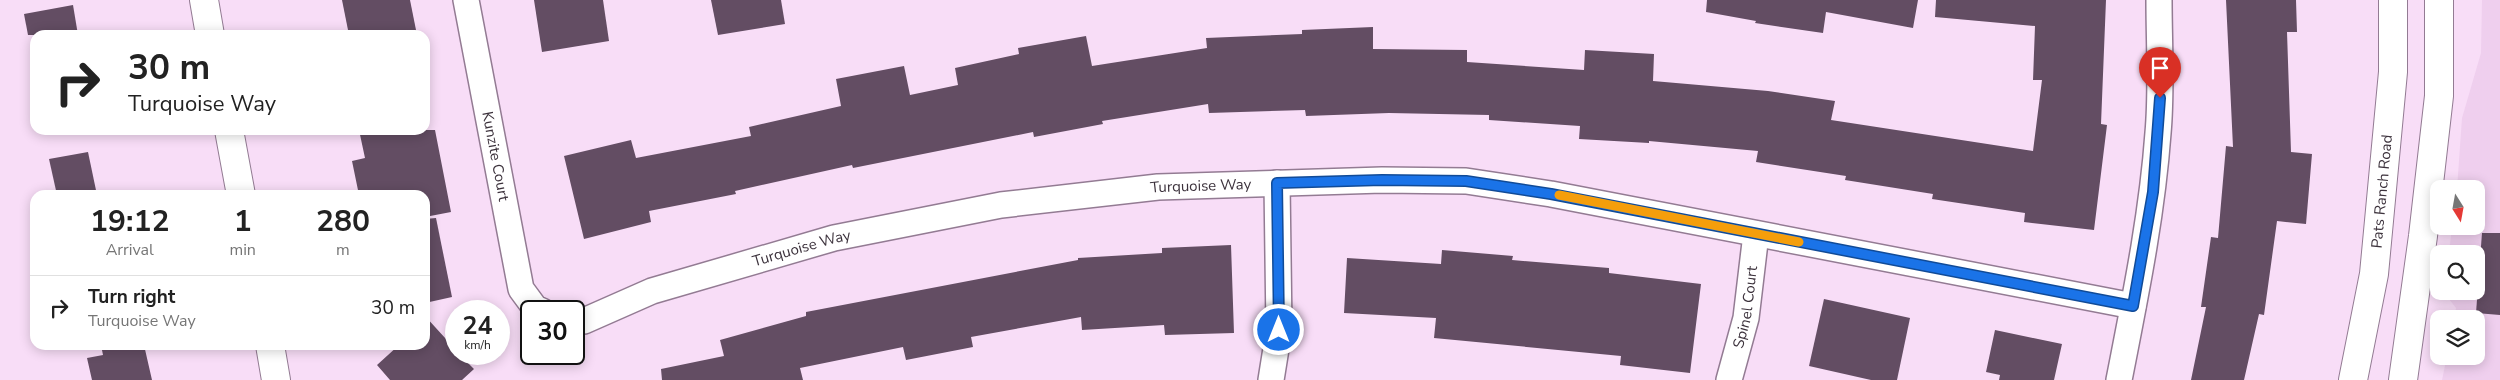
<!DOCTYPE html>
<html lang="en">
<head>
<meta charset="utf-8">
<style>
  :root { --surface:#fff; --page:#f6f6f6; --text:#222; --muted:#767676; --line:#e0e0e0 }
  body { margin:0; font-family:"Nunito Sans",sans-serif; background:var(--page); color:var(--text); height:100vh; display:flex; flex-direction:column; font-size:19px; white-space:nowrap }
  * { box-sizing:border-box; margin:0 }
  p { font-size:16px; color:var(--muted) }
  .icon { flex:none; width:28px; height:28px; fill:none; stroke:currentColor; stroke-width:2; stroke-linecap:round; stroke-linejoin:round }
  .map { position:relative; flex:1; overflow:hidden }
  .side { position:absolute; left:30px; top:190px; width:400px; height:160px; display:flex; flex-direction:column; background:var(--surface); border-radius:15px; box-shadow:0 2px 12px #0003 }
  .side>* { flex:none }
  .top-card { position:absolute; left:30px; top:30px; width:400px; height:105px; border-radius:15px; box-shadow:0 2px 12px #0003; background:#fff; color:var(--text); overflow:hidden }
  .needle { width:32px; rotate:169deg }
  .buttons { position:absolute; left:2430px; top:180px; display:grid; gap:10px }
  .buttons a { display:grid; place-items:center; width:55px; height:55px; border-radius:10px; background:var(--surface); box-shadow:0 2px 12px #0003; font-size:25px }
  .speed { position:absolute; left:445px; top:300px; display:flex; gap:10px; font-size:25px; font-weight:700; text-align:center }
  .speed>* { display:grid; place-content:center; width:65px; height:65px; border-radius:50%; background:var(--surface); box-shadow:0 2px 12px #0003; line-height:1 }
  .speed small { font-size:12px; font-weight:400 }
  .speed .limit { border:2px solid #111; border-radius:8px; background:#fff; color:#111 }
  .pin { position:absolute; display:grid; place-items:center; width:42px; height:42px; color:#fff; margin:-51px -21px; border-radius:50% 50% 50% 0; rotate:-45deg; box-shadow:0 0 5px #0007 }
  .pin .icon { rotate:45deg }
  .me { position:absolute; width:55px; margin:-28px; rotate:0deg; stroke-linejoin:round; filter:drop-shadow(0 0 4px #0008) }
  .turn { display:flex; align-items:center; gap:18px; height:105px; padding:0 15px; font-size:22px }
  .turn .icon { width:65px; height:65px; stroke-width:2.5 }
  .turn b { display:block; font-size:35px; line-height:42px }
  .eta { display:flex; justify-content:space-evenly; align-items:center; height:85px; text-align:center }
  .eta b { font-size:30px; font-weight:700; line-height:35px }
  ul { padding:0; list-style:none }
  li { display:flex; align-items:center; gap:15px; height:65px; padding:0 15px; border-top:1px solid var(--line) }
  li div { flex:1 }
  li b { display:block; font-size:19px }
  li em { font-style:normal }
  .map>svg:first-child { display:block }
  .built { fill:#efcfee }
  .building { fill:#634d63 }
  .lines { fill:none; stroke-linecap:round; stroke-linejoin:round }
  .minor-casing { stroke:#937b93; stroke-width:28 }
  .tertiary-casing { stroke:#937b93; stroke-width:30 }
  .minor { stroke:#fff; stroke-width:25 }
  .tertiary { stroke:#fff; stroke-width:28 }
  .route-casing { stroke:#114b97; stroke-width:12 }
  .route { stroke:#1a73e8; stroke-width:9 }
  .slow { stroke:#f59e0b; stroke-width:9 }
  .labels { text-anchor:middle; dominant-baseline:central; stroke-width:5; stroke-linejoin:round; paint-order:stroke }
  .street-label { font-size:15px; fill:#3c323c; stroke:#f8ddf7 }
</style>
</head>
<body>
<div class="map">
<svg width="2500" height="380" viewBox="0 0 2500 380">
  <rect width="100%" height="100%" fill="#f8ddf7"/>
  <polygon class="built" points="2482,0 2500,0 2500,380 2442,380 2447,356 2476,356 2476,319 2454,319 2456,308 2449,299 2447,291 2476,291 2476,254 2449,254 2452,226 2476,226 2476,189 2457,189 2462,118 2481,53"/>
  <g class="building">
    <polygon points="342,0 410,0 417,35 349,35"/>
    <polygon points="534,0 603,0 609,41 542,52"/>
    <polygon points="711,0 781,0 785,24 718,35"/>
    <polygon points="1707,0 1918,0 1913,28 1826,12 1823,33 1755,23 1756,21 1706,12"/>
    <polygon points="1936,0 2106,0 2101,124 2107,125 2094,230 2024,222 2025,213 1932,199 1933,194 1845,180 1846,176 1756,162 1758,151 1649,141 1649,143 1579,139 1580,126 1489,120 1489,115 1389,113 1306,116 1305,110 1209,113 1208,104 1102,121 1103,124 1034,137 1033,132 853,168 852,165 735,191 736,194 649,211 651,222 584,239 564,156 631,140 636,158 751,136 749,127 841,106 836,79 904,66 910,95 958,85 955,68 1019,54 1018,48 1086,36 1092,66 1207,48 1206,38 1302,34 1302,30 1373,27 1373,49 1467,50 1467,62 1584,70 1585,50 1654,54 1653,81 1768,91 1835,101 1831,120 2033,151 2042,80 2033,80 2035,26 1935,17"/>
    <polygon points="2226,0 2296,0 2297,32 2287,32 2291,152 2312,154 2306,224 2277,221 2264,315 2259,314 2244,380 2191,380 2206,307 2201,307 2211,237 2218,238 2226,146 2233,147"/>
    <polygon points="73,5 78,35 28,35 24,14"/>
    <polygon points="359,130 435,130 451,212 425,217 425,195 359,195 352,161 365,158"/>
    <polygon points="88,152 97,195 57,195 49,159"/>
    <polygon points="436,218 452,297 425,303 425,219"/>
    <polygon points="2482,233 2500,233 2500,315 2476,313"/>
    <polygon points="1231,245 1234,333 1165,335 1164,325 1082,330 1081,317 971,337 973,347 906,360 903,347 800,368 803,380 662,380 661,369 724,356 720,340 806,316 806,312 1078,260 1078,258 1162,253 1162,248"/>
    <polygon points="1442,250 1513,256 1512,260 1609,268 1609,273 1701,284 1690,373 1620,365 1621,356 1434,338 1436,318 1344,313 1347,258 1441,264"/>
    <polygon points="1824,299 1910,318 1897,380 1871,380 1809,366"/>
    <polygon points="425,316 456,350 456,354 459,354 474,369 462,380 390,380 377,365 399,345 425,345"/>
    <polygon points="1995,330 2062,344 2054,380 1999,380 2000,375 1986,372"/>
    <polygon points="101,345 144,345 152,380 92,380 87,358 103,355"/>
  </g>
  <g class="lines">
    <g class="minor-casing">
      <g id="minor">
        <path id="s1" d="M466,0L521,289L535,308L542,311"/>
        <path id="s2" d="M574,321H584L652,291L834,238L1001,205L1158,187L1382,180L1466,181L1551,194L2133,306"/>
        <polyline points="1271,380 1279,330 1277,183"/>
        <path id="s3" d="M1729,380L1746,318L1756,234"/>
        <path d="M2119,380C2135,298 2152,216 2158,133C2162,89 2159,44 2159,0"/>
      </g>
    </g>
    <g class="tertiary-casing">
      <g id="tertiary">
        <polyline points="204,0 210,35"/>
        <polyline points="229,130 241,195"/>
        <polyline points="270,345 276,380"/>
        <path id="s4" d="M2353,380L2374,274L2393,72V0"/>
        <polyline points="2403,380 2423,236 2439,96 2439,0"/>
      </g>
    </g>
    <use href="#minor" class="minor"/>
    <use href="#tertiary" class="tertiary"/>
  </g>
  <g class="lines">
    <g class="route-casing">
      <polyline id="route" points="1279,330 1277,183 1382,180 1466,181 1551,194 2133,306 2153,192 2160,98"/>
    </g>
    <use href="#route" class="route"/>
    <polyline class="slow" points="1559,195 1799,242"/>
  </g>
  <g class="labels">
    <g class="street-label">
      <text stroke="none"><textPath href="#s1" startOffset="159">Kunzite Court</textPath></text>
      <text stroke="none"><textPath href="#s2" startOffset="645">Turquoise Way</textPath></text>
      <text stroke="none"><textPath href="#s4" startOffset="191">Pats Ranch Road</textPath></text>
      <text stroke="none"><textPath href="#s2" startOffset="240">Turquoise Way</textPath></text>
      <text stroke="none"><textPath href="#s3" startOffset="75">Spinel Court</textPath></text>
    </g>
  </g>
</svg>
<div class="buttons">
<a><svg class="needle" viewBox="-14 -14 28 28"><path d="M0-13l5 13h-10z" fill="#e53935"/><path d="M0 13l5-13h-10z" fill="#767676"/></svg></a>
<a><svg class="icon" aria-label="search" viewBox="0 0 24 24"><circle cx="10" cy="10" r="6"/><path d="M15 15l6 6"/></svg></a>
<a><svg class="icon" aria-label="layers" viewBox="0 0 24 24"><path d="M12 4l9 5-9 5-9-5zM3 14l9 5 9-5"/></svg></a>
</div>
<div class="speed"><div>24<small>km/h</small></div><div class="limit">30</div></div>
<div class="pin" style="left:2160px;top:98px;background:#d93025"><svg class="icon" aria-label="arrive" viewBox="0 0 24 24"><path d="M6 21V4h12l-3 4 3 4H6"/></svg></div>
<svg class="me" style="left:1279px;top:330px" viewBox="-20 -20 40 40"><circle r="17" fill="#1a73e8" stroke="#fff" stroke-width="3"/><path d="M0-11L8 9 0 5-8 9z" fill="#fff"/></svg>
<div class="top-card">
<div class="turn"><svg class="icon" aria-label="right" viewBox="0 0 24 24"><path d="M7 20v-9h11M14 6l5 5-5 5"/></svg><div><b>30 m</b>Turquoise Way</div></div>
</div>
<section class="side">
<div class="eta">
<div><b>19:12</b><p>Arrival</p></div>
<div><b>1</b><p>min</p></div>
<div><b>280</b><p>m</p></div>
</div>
<ul>
<li><svg class="icon" aria-label="right" viewBox="0 0 24 24"><path d="M7 20v-9h11M14 6l5 5-5 5"/></svg><div><b>Turn right</b><p>Turquoise Way</p></div><em>30 m</em></li>
</ul>
</section>
</div>
</body>
</html>
